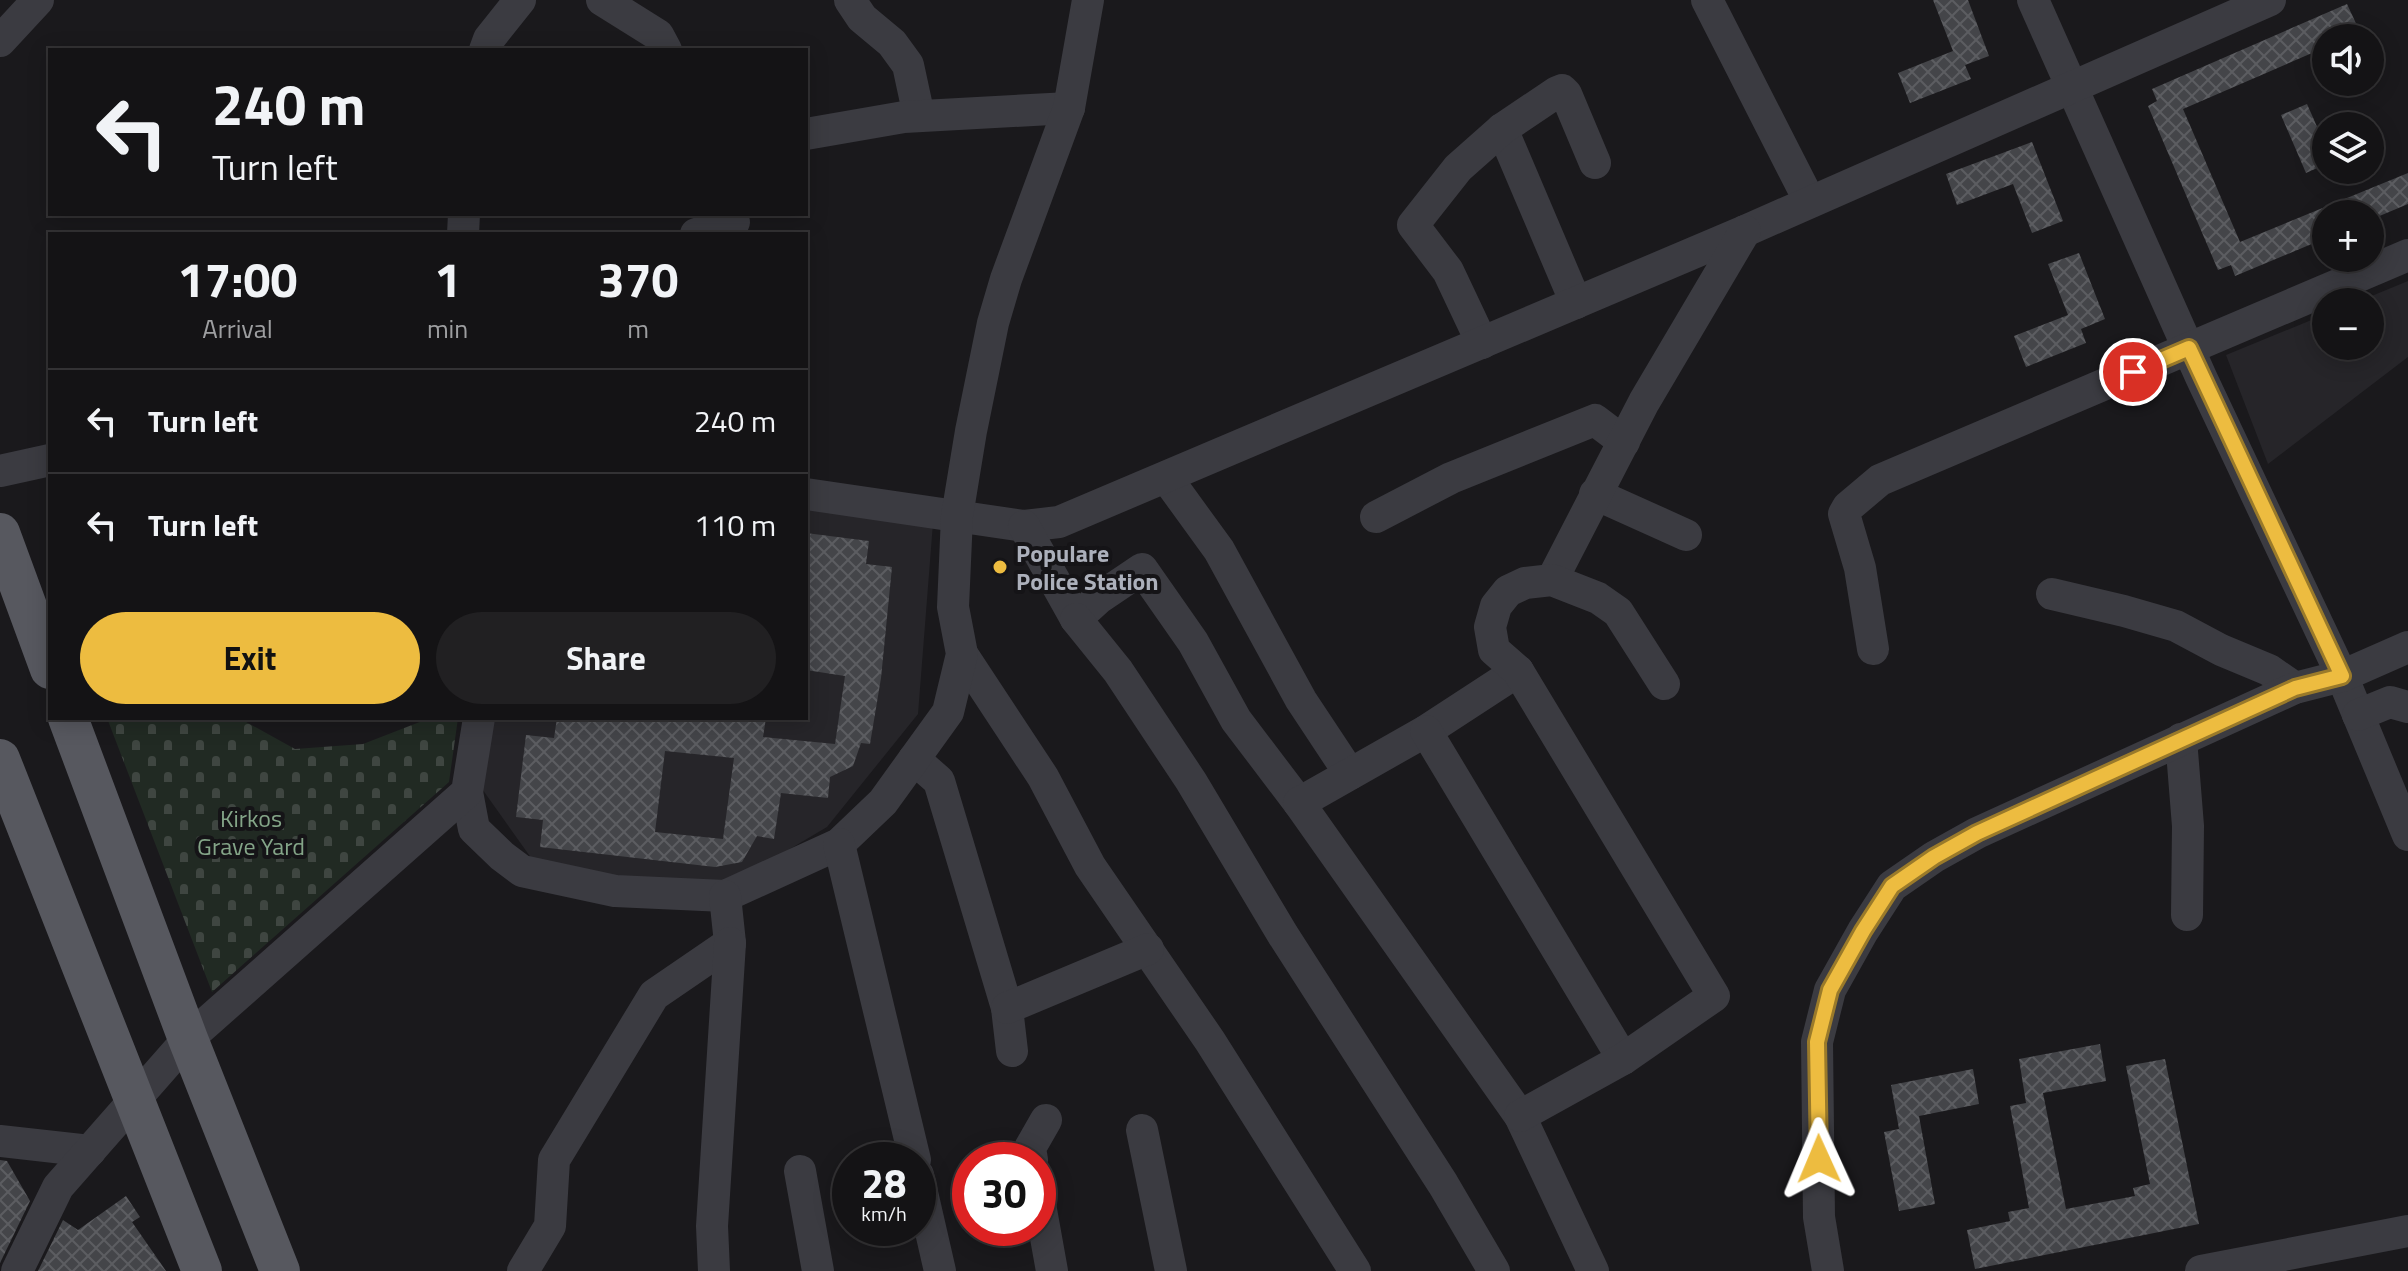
<!DOCTYPE html>
<html lang="en">
<head>
<meta charset="utf-8">
<style>
  :root { --surface:#141315; --page:#212022; --text:#f1f3f6; --muted:#9d9ea0; --line:#333234; --accent:#edbc40 }
  body { margin:0; font-family:"Titillium Web",sans-serif; background:var(--page); color:var(--text); height:100vh; display:flex; flex-direction:column; font-size:30px; white-space:nowrap }
  * { box-sizing:border-box; margin:0 }
  p { font-size:26px; color:var(--muted) }
  .icon { flex:none; width:44px; height:44px; fill:none; stroke:currentColor; stroke-width:2; stroke-linecap:round; stroke-linejoin:round }
  .map { position:relative; flex:1; overflow:hidden }
  .details { position:absolute; left:48px; top:232px; width:760px; height:488px; display:flex; flex-direction:column; background:var(--surface); border-radius:0px; box-shadow:0 4px 20px #0003,0 0 0 2px var(--line) }
  .details>* { flex:none }
  .hud { position:absolute; left:48px; top:48px; width:760px; height:168px; border-radius:0px; box-shadow:0 4px 20px #0003,0 0 0 2px var(--line); background:#141315; color:var(--text); overflow:hidden }
  .controls { position:absolute; left:2312px; top:24px; display:grid; gap:16px }
  .controls a { display:grid; place-items:center; width:72px; height:72px; border-radius:50%; background:var(--surface); box-shadow:0 4px 20px #0003,0 0 0 2px var(--line); font-size:40px }
  .speed { position:absolute; left:832px; top:1142px; display:flex; gap:16px; font-size:40px; font-weight:700; text-align:center }
  .speed>* { display:grid; place-content:center; width:104px; height:104px; border-radius:50%; background:var(--surface); box-shadow:0 4px 20px #0003,0 0 0 2px var(--line); line-height:1 }
  .speed small { font-size:20px; font-weight:400 }
  .speed .limit { border:12px solid #d22; background:#fff; color:#111 }
  .pin { position:absolute; display:grid; place-items:center; width:68px; height:68px; color:#fff; margin:-34px; border:4px solid #fff; border-radius:50%; box-shadow:0 2px 8px #0007 }
  .me { position:absolute; width:88px; margin:-44px; rotate:359deg; stroke-linejoin:round; filter:drop-shadow(0 0 6px #0008) }
  .turn { display:flex; align-items:center; gap:28px; height:168px; padding:0 32px; font-size:36px }
  .turn .icon { width:104px; height:104px; stroke-width:2.5 }
  .turn b { display:block; font-size:56px; line-height:68px }
  .eta { display:flex; justify-content:space-evenly; align-items:center; height:136px; text-align:center }
  .eta b { font-size:48px; font-weight:700; line-height:56px }
  .action { display:flex; gap:16px; margin-top:auto; padding:16px 32px }
  .action a { flex:1; height:92px; border-radius:48px; background:var(--accent); color:#111; font-size:32px; font-weight:700; line-height:92px; text-align:center }
  .action a+a { background:var(--page); color:var(--text) }
  ul { padding:0; list-style:none }
  li { display:flex; align-items:center; gap:24px; height:104px; padding:0 32px; border-top:2px solid var(--line) }
  li div { flex:1 }
  li b { display:block; font-size:30px }
  li em { font-style:normal }
  .map>svg:first-child { display:block }
  .built { fill:#262529 }
  .cemetery { fill:url(#cemetery-stones) }
  .building { fill:url(#building-cross-hatch); fill-rule:evenodd }
  .lines { fill:none; stroke-linecap:round; stroke-linejoin:round }
  .minor { stroke:#3b3b41; stroke-width:32 }
  .major { stroke:#57585f; stroke-width:40 }
  .route-casing { stroke:#9a7a2a; stroke-width:20 }
  .route { stroke:#edbc40; stroke-width:14 }
  .poi-dot { fill:#edbc40; stroke:#151417; stroke-width:3 }
  .labels { text-anchor:middle; dominant-baseline:central; stroke-width:8; stroke-linejoin:round; paint-order:stroke }
  .poi-label { font-size:24px; font-weight:bold; fill:#acb0bb; stroke:#151417; text-anchor:start }
  .park-label { font-size:24px; fill:#84a588; stroke:#151417 }
</style>
</head>
<body>
<div class="map">
<svg width="2408" height="1271" viewBox="0 0 2408 1271">
  <defs>
    <pattern id="cemetery-stones" width="16" height="16" patternUnits="userSpaceOnUse" patternTransform="scale(2)"><rect width="16" height="16" fill="#212a23"/><path d="M2 7V4a2 2 0 0 1 4 0v3zM10 15v-3a2 2 0 0 1 4 0v3z" fill="#3f4641"/></pattern>
    <pattern id="building-cross-hatch" width="8" height="8" patternUnits="userSpaceOnUse" patternTransform="scale(2)"><rect width="8" height="8" fill="#444549"/><path d="M0 0l8 8M0 8l8-8" fill="none" stroke="#5c5d61"/></pattern>
  </defs>
  <rect width="100%" height="100%" fill="#1a191c"/>
  <g class="built">
    <polygon points="2408,281 2408,357 2268,464 2226,355 2326,314 2326,346 2370,346 2370,302 2357,302"/>
    <polygon points="806,509 933,523 918,714 827,827 717,892 539,869 475,779 485,718 806,718"/>
  </g>
  <polygon class="cemetery" points="107,718 239,718 295,749 363,744 430,718 458,718 449,782 212,992"/>
  <g class="building">
    <polygon points="1933,0 1968,0 1989,56 1965,65 1971,79 1910,103 1898,73 1953,51"/>
    <polygon points="2347,4 2360,32 2346,38 2326,38 2326,47 2183,109 2240,242 2408,173 2408,204 2370,220 2370,214 2326,214 2326,238 2235,276 2231,265 2218,270 2148,106 2157,101 2152,89"/>
    <polygon points="2307,104 2326,147 2326,164 2306,173 2281,115"/>
    <polygon points="2032,142 2063,221 2032,233 2013,184 1957,205 1946,174"/>
    <polygon points="2079,253 2105,319 2081,329 2086,343 2026,367 2014,336 2068,315 2048,264"/>
    <path d="M806,533L869,541L866,564L892,567L881,678L870,744L861,743L853,766L830,777L828,798L781,793L774,839L757,836L742,862L715,867L540,847L543,820L516,817L526,735L554,738L557,718H607L633,721V718H766L763,737L835,744L845,676L806,670ZM665,751L734,758L723,839L655,832Z"/>
    <polygon points="2100,1044 2106,1081 2043,1093 2066,1209 2135,1196 2133,1188 2150,1184 2126,1066 2165,1059 2199,1224 1975,1269 1967,1230 2010,1221 2008,1212 2029,1208 2010,1106 2026,1103 2019,1059"/>
    <polygon points="1973,1069 1979,1104 1919,1116 1935,1204 1899,1211 1884,1132 1899,1129 1891,1085"/>
    <polygon points="0,1160 7,1161 30,1201 0,1263"/>
    <polygon points="126,1196 140,1217 132,1222 166,1271 38,1271 63,1220 78,1230"/>
  </g>
  <g class="lines">
    <g class="minor">
      <polyline points="602,0 658,35 666,50"/>
      <polyline points="850,0 862,18 892,43 908,65 919,116"/>
      <polyline points="1707,0 1810,202"/>
      <polyline points="2033,0 2201,377 2342,676 2408,835"/>
      <polyline points="0,41 38,0"/>
      <polyline points="485,50 489,39 520,0"/>
      <polyline points="1502,129 1576,303"/>
      <polyline points="806,134 904,117 1069,108"/>
      <polyline points="463,234 464,214"/>
      <polyline points="696,234 734,222"/>
      <polyline points="1482,343 1448,271 1413,225 1458,168 1502,129 1557,92 1562,90 1566,94 1595,163"/>
      <polyline points="0,471 50,460"/>
      <polyline points="1166,477 1219,550 1301,700 1350,774"/>
      <polyline points="806,494 1024,526 1059,522 1745,231 2270,0"/>
      <polyline points="1595,494 1686,535"/>
      <polyline points="1376,517 1451,478 1595,420 1624,442"/>
      <polyline points="1024,526 1076,619 1099,598 1142,569 1193,642 1236,720 1299,803"/>
      <polyline points="1552,580 1644,402 1745,231"/>
      <polyline points="2052,594 2124,611 2176,626 2221,650 2269,670 2295,688"/>
      <polyline points="1076,619 1118,671 1191,781 1283,935 1443,1184 1494,1271"/>
      <polyline points="1873,649 1860,568 1844,514 1848,507 1880,480 2408,255"/>
      <polyline points="962,654 1043,777 1090,866 1210,1041 1355,1271"/>
      <polyline points="1518,671 1426,731 1299,803 1520,1116 1593,1271"/>
      <polyline points="2358,715 2390,702 2408,707"/>
      <polyline points="1426,731 1623,1059"/>
      <polyline points="2181,739 2188,826 2187,915"/>
      <polyline points="914,759 939,781 1007,1008 1012,1051"/>
      <polyline points="467,792 474,829 502,856 522,871 615,891 725,896 839,844 883,802 948,712 962,654 953,607 957,516 971,431 993,323 1006,279 1069,108 1088,0"/>
      <polyline points="839,844 915,1160"/>
      <polyline points="1007,1008 1148,949"/>
      <polyline points="1520,1116 1623,1059 1714,996 1518,671 1494,650 1490,627 1496,606 1508,591 1525,583 1552,580 1598,598 1618,612 1664,684"/>
      <polyline points="1142,1130 1171,1271"/>
      <polyline points="0,1141 90,1151"/>
      <polyline points="1032,1160 1030,1148 1046,1120"/>
      <polyline points="800,1171 818,1271"/>
      <polyline points="918,1175 940,1271"/>
      <polyline points="1038,1193 1052,1271"/>
      <polyline points="17,1271 58,1187 188,1039 467,792 479,718"/>
      <polyline points="523,1271 550,1226 554,1160 654,995 730,943 725,896"/>
      <polyline points="714,1271 712,1226 730,943"/>
      <polyline points="1828,1271 1819,1217 1817,1042 1830,990 1863,931 1892,886 1934,857 1977,833 2295,688 2342,676 2408,647"/>
      <polyline points="2201,1271 2408,1231"/>
    </g>
    <g class="major">
      <polyline points="0,533 50,669"/>
      <polyline points="68,718 188,1039 280,1271"/>
      <polyline points="0,759 202,1271"/>
    </g>
  </g>
  <g class="lines">
    <g class="route-casing">
      <polyline id="route" points="1819,1159 1817,1042 1830,990 1863,931 1892,886 1934,857 1977,833 2295,688 2342,676 2189,348 2133,372"/>
    </g>
    <use href="#route" class="route"/>
  </g>
  <circle class="poi-dot" cx="1000" cy="567" r="8"/>
  <g class="labels">
    <g class="poi-label">
      <text x="1016" y="553">Populare<tspan x="1016" dy="28">Police Station</tspan></text>
    </g>
    <g class="park-label">
      <text x="251" y="818">Kirkos<tspan x="251" dy="28">Grave Yard</tspan></text>
    </g>
  </g>
</svg>
<div class="controls">
<a><svg class="icon" aria-label="sound" viewBox="0 0 24 24"><path d="M4 9h4l5-4v14l-5-4H4zM17 9q2 3 0 6"/></svg></a>
<a><svg class="icon" aria-label="layers" viewBox="0 0 24 24"><path d="M12 4l9 5-9 5-9-5zM3 14l9 5 9-5"/></svg></a>
<a>+</a>
<a>−</a>
</div>
<div class="speed"><div>28<small>km/h</small></div><div class="limit">30</div></div>
<div class="pin" style="left:2133px;top:372px;background:#d93025"><svg class="icon" aria-label="arrive" viewBox="0 0 24 24"><path d="M6 21V4h12l-3 4 3 4H6"/></svg></div>
<svg class="me" style="left:1819px;top:1159px" viewBox="-20 -20 40 40"><path d="M0-17L14 15 0 8-14 15z" fill="#edbc40" stroke="#fff" stroke-width="4"/></svg>
<div class="hud">
<div class="turn"><svg class="icon" aria-label="left" viewBox="0 0 24 24"><path d="M17 20v-9H6M10 6l-5 5 5 5"/></svg><div><b>240 m</b>Turn left</div></div>
</div>
<section class="details">
<div class="eta">
<div><b>17:00</b><p>Arrival</p></div>
<div><b>1</b><p>min</p></div>
<div><b>370</b><p>m</p></div>
</div>
<ul>
<li><svg class="icon" aria-label="left" viewBox="0 0 24 24"><path d="M17 20v-9H6M10 6l-5 5 5 5"/></svg><div><b>Turn left</b></div><em>240 m</em></li>
<li><svg class="icon" aria-label="left" viewBox="0 0 24 24"><path d="M17 20v-9H6M10 6l-5 5 5 5"/></svg><div><b>Turn left</b></div><em>110 m</em></li>
</ul>
<div class="action"><a>Exit</a><a>Share</a></div>
</section>
</div>
</body>
</html>
